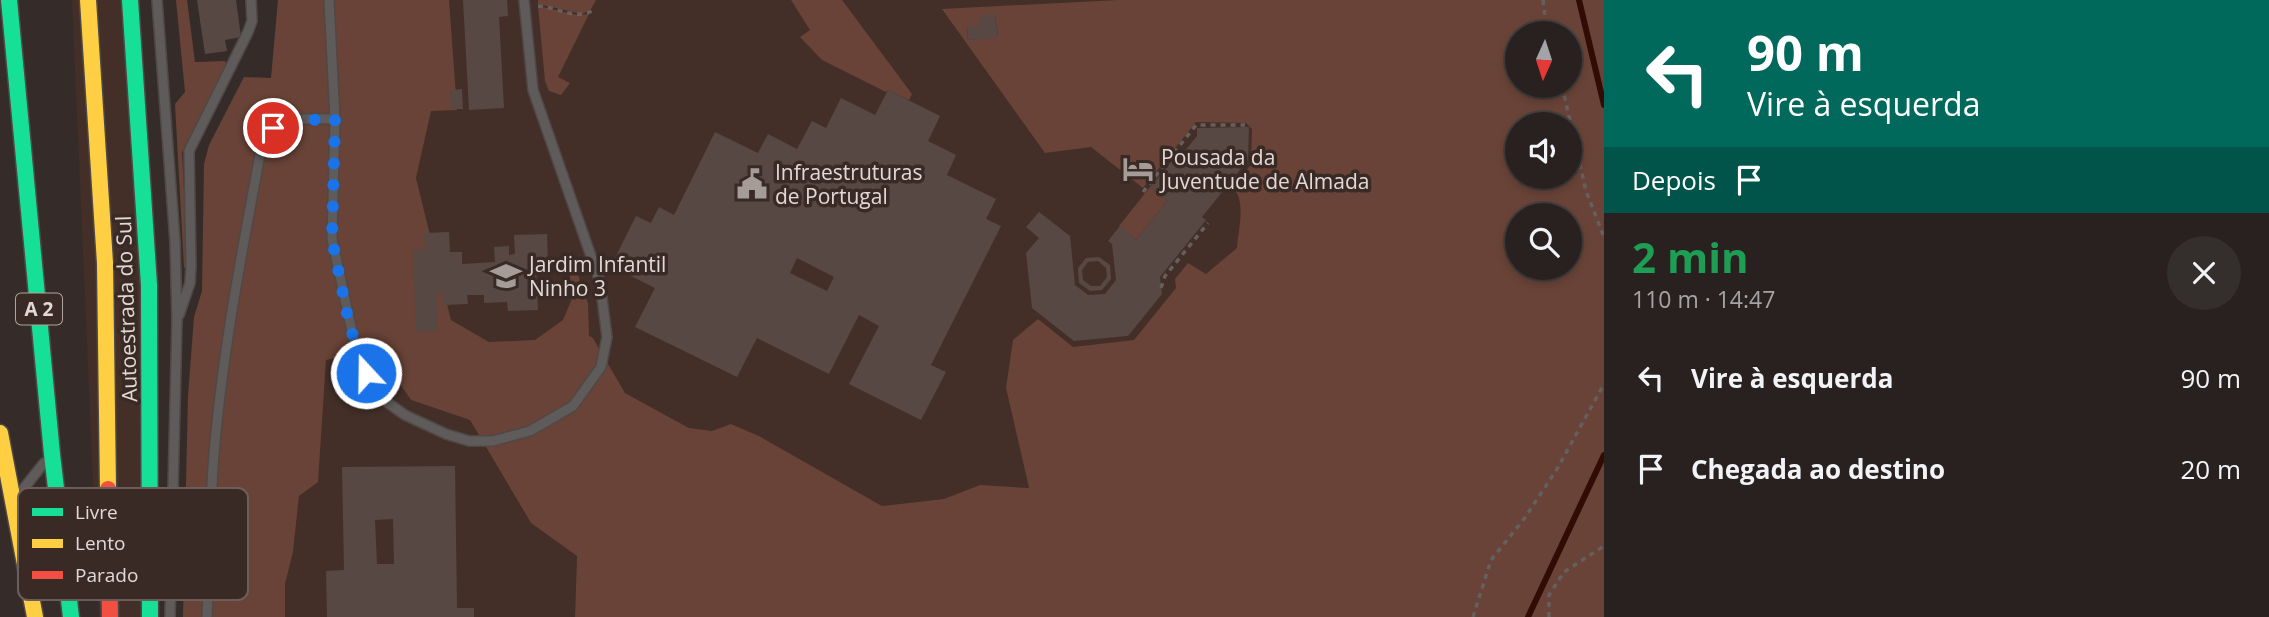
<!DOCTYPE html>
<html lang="pt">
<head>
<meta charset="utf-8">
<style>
  :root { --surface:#282120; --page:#342e2d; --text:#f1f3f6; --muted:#a5a3a5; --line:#443e3e }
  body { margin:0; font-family:"Open Sans",sans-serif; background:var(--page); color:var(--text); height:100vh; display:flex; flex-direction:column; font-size:26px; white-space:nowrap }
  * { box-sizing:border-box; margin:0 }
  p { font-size:23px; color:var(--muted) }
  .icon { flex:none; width:38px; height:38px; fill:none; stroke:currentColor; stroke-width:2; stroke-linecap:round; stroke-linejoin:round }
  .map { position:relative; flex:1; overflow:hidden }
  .drawer { display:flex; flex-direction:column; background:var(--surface); width:665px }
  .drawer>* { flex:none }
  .guide { background:#00695c; color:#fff; overflow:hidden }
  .needle { width:46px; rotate:183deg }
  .fabs { position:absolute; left:1505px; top:21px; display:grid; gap:14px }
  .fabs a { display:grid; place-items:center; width:77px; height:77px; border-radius:50%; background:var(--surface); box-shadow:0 4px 10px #0003,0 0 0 2px var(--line); font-size:35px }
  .pin { position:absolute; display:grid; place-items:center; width:60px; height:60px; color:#fff; margin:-30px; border:4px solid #fff; border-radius:50%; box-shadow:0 2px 7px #0007 }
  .me { position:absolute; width:77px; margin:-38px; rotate:339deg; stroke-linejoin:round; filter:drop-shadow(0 0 5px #0008) }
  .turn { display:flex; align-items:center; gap:24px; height:147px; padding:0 28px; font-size:32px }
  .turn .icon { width:91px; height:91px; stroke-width:2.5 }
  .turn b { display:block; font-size:49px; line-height:60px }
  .then { display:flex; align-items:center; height:66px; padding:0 28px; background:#0003; gap:14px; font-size:26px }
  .round { display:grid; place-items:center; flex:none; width:74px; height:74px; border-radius:37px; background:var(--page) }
  .summary { display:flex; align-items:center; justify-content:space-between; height:119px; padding:0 28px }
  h1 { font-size:42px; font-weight:700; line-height:52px; color:#1e9e55 }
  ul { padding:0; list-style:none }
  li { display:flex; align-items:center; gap:21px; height:91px; padding:0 28px }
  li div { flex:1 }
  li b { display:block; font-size:26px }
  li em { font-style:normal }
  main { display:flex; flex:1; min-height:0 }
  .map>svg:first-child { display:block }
  .built { fill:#432f28 }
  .green { fill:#694337; fill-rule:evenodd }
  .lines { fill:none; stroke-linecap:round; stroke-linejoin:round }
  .stream { stroke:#310c04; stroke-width:6 }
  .building { fill:#574843; fill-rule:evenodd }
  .lane-casing { stroke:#504846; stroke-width:12 }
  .fast-casing { stroke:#504846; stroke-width:19 }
  .slow-casing { stroke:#504846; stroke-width:19 }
  .jam-casing { stroke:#504846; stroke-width:19 }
  .path { stroke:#65605f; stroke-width:3.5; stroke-dasharray:5 5; stroke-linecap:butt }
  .lane { stroke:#5e5b5a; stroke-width:9 }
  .fast { stroke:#16e098; stroke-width:16 }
  .slow { stroke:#ffcf43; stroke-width:16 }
  .jam { stroke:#f24e42; stroke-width:16 }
  .route { stroke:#1a73e8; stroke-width:12; stroke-dasharray:0 21.6 }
  .labels { text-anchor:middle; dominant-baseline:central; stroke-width:7; stroke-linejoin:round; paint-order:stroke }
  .shield { fill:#392a25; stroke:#afa4a0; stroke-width:2 }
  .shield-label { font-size:19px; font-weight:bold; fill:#e2d8d4 }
  .poi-label { font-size:21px; fill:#e2d8d4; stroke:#392a25; text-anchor:start }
  .street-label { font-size:21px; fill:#e2d8d4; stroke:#392a25 }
  .key { fill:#392a25; stroke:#6c5e5a; stroke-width:2 }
  .key-label { font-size:19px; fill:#e2d8d4 }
</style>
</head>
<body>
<main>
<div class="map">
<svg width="1604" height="617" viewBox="0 0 1604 617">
  <rect width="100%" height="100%" fill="#352c2a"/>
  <g class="built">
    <polygon points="72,0 128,0 153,617 99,617"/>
    <polygon points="441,0 1235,0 1265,157 1248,253 1157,342 1006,388 1029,488 980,485 945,499 882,506 759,436 731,424 712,431 689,428 625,393 593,338 514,356 451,320 416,178 448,25"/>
    <polygon points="369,351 389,368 411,400 470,420 531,523 577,556 575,617 285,617 285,584 293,552 299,496 326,359"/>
  </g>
  <g class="green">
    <polygon points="176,0 187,0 195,62 225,61 227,65 182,152 188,265 184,268 175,104 185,92"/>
    <path d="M278,0H449L457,110L431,111L416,178L451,320L489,342L535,340L563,320L571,301L569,250L588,303L589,336L593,338L625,393L689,428L712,431L731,424L759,436L882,506L944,499L980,485L1029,488L1006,388L1013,340L1038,319L1073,347L1134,340L1176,288L1175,279L1188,263L1206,274L1237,248C1238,230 1247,199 1232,187L1251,165L1252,129L1246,123L1196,122L1143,188L1091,147L1045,153L942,9L1118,0H1604V617H575L577,556L531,523L470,420L411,400L389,368L368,351L326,360L318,482L299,496L293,552L285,584V617H183L188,396L194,317L202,291L204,164L209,145L244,77L271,78ZM995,15L998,36L968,40L967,27L980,26V16ZM1517,33H1570V86H1517ZM1517,124H1570V177H1517ZM1517,215H1570V268H1517Z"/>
    <polygon points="538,0 596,0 591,9 582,14 538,4"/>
    <polygon points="791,0 842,0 912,94 909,100 888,90 886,92 822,60 800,37 810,30"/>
    <polygon points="538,6 577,15 589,14 558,77 570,83 561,95 549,91 545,81"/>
    <polygon points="1150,187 1167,201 1136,240 1119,226"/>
  </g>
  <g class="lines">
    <g class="stream">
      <polyline points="1579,0 1604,105"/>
      <polyline points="1528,617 1604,455"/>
    </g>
  </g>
  <g class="building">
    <polygon points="197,0 236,0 241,37 225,40 227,51 205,54"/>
    <polygon points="463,0 507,0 508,16 499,17 504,108 469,110"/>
    <polygon points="980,15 995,15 998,37 996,38 968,40 967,26 980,26"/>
    <polygon points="462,89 463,109 451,109 450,90"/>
    <path d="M888,90L940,116L928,141L956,155L947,175L996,199L986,219L1001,226L931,365L946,372L921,420L849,384L879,326L859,315L829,374L757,338L737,377L635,327L655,288L611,266L636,216L651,223L659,207L674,215L715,132L758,153L768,134L797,149L812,121L826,128L841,98L875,115ZM797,258L834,277L827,291L790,273Z"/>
    <polygon points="1249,127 1248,160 1202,217 1206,220 1160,277 1162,294 1128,336 1074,341 1032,308 1026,253 1039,238 1026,227 1039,212 1070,236 1075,285 1088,295 1105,294 1116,280 1112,244 1108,241 1120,226 1136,240 1167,201 1150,187 1176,156 1179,158 1197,136 1197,128"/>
    <polygon points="449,232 450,252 462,252 462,264 495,262 494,247 509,246 509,255 515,254 514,235 547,234 548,267 536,267 538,310 508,311 507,302 484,303 484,295 467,295 468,304 443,305 443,293 437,294 438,331 416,332 413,250 425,249 424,233"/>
    <path d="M1099,257L1110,265L1111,279L1102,290L1090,291L1079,283L1078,268L1086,258ZM1098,261L1106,268L1107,277L1100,286H1091L1083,280L1082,270L1088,262Z"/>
    <path d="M455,466L457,608H474V617H327L326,571L344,570L342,467ZM393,519L394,564H377L375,520Z"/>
  </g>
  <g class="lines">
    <g class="lane-casing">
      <g id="lane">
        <polyline points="157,0 175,241 177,320 170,617"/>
        <polyline points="329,0 335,119 332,239 356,350 366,373 388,403 405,415 446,434 469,441 493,441 530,431 573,406 601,367 607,337 600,282 533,90 524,0"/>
        <polyline points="179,315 190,283 191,266 189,151 248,32 252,21 251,0"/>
        <polyline points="20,493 44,463"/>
        <path d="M207,617C209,567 210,517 213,467C221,358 242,251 262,144C283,114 302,119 335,119"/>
      </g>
    </g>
    <g class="fast-casing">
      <g id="fast">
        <polyline points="9,0 52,454 71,617"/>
        <polyline points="130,0 149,285 150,617"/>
      </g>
    </g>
    <g class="slow-casing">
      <g id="slow">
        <polyline points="88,0 105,263 108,489"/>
        <polyline points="0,433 35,617"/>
      </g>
    </g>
    <g class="jam-casing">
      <polyline id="jam" points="108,489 110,617"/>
    </g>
    <g class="path">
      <polyline points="1543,0 1547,33"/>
      <path d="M538,6C556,7 577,21 593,10"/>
      <polyline points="1562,86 1586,191 1604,237"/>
      <polyline points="1143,192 1196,125 1245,125"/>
      <polyline points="1161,288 1165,276 1208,223"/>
      <polyline points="1473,617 1491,560 1524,519 1557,469 1604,384"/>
      <polyline points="1549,617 1549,595 1564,572 1604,546"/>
    </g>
    <use href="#lane" class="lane"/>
    <use href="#fast" class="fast"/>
    <use href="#slow" class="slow"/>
    <use href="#jam" class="jam"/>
  </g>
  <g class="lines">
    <polyline class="route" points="273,128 288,121 335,119 332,239 349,324 366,373"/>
  </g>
  <defs>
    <g id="hotel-bare" transform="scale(2.415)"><path d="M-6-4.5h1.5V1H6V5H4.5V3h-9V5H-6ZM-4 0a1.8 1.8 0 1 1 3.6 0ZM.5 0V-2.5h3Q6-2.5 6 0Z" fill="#a59c98" stroke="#392a25" stroke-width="2.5" paint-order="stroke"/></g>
    <g id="civic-bare" transform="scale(2.415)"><path d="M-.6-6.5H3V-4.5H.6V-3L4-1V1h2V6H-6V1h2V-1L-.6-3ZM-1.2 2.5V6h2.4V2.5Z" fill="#a59c98" stroke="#392a25" stroke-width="2.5" paint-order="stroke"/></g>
    <g id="school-bare" transform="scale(2.415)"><path d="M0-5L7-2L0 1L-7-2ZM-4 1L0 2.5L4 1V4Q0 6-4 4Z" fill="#a59c98" stroke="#392a25" stroke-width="2.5" paint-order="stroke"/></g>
  </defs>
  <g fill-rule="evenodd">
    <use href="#hotel-bare" x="1138" y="169"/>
    <use href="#civic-bare" x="752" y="184"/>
    <use href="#school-bare" x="506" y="276"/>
  </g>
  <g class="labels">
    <rect class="shield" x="16" y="293.5" width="46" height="31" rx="5"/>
    <g class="shield-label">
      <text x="39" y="309">A 2</text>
    </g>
    <g class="poi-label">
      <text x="1161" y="157">Pousada da<tspan x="1161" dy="24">Juventude de Almada</tspan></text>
      <text x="775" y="172">Infraestruturas<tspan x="775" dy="24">de Portugal</tspan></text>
      <text x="529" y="264">Jardim Infantil<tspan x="529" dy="24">Ninho 3</tspan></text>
    </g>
    <g class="street-label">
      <text transform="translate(126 309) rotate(-92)">Autoestrada do Sul</text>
    </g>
  </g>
  <rect x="18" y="488" width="230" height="112" rx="10" class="key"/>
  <rect x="32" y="508" width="31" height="8" fill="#16e098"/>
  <rect x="32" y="539" width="31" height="9" fill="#ffcf43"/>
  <rect x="32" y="571" width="31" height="8" fill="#f24e42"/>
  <g class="key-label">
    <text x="75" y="519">Livre</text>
    <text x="75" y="550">Lento</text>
    <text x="75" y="582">Parado</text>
  </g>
</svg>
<div class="fabs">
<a><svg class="needle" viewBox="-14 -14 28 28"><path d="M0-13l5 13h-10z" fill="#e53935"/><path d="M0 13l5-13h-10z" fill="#a5a3a5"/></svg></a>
<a><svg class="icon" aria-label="sound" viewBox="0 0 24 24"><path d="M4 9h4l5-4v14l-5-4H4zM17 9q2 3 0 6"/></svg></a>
<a><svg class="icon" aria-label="search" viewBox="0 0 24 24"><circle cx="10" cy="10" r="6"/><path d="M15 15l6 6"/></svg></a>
</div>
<div class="pin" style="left:273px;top:128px;background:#d93025"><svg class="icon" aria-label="arrive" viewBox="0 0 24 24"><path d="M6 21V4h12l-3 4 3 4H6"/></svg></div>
<svg class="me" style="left:366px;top:373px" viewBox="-20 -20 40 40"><circle r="17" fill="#1a73e8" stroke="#fff" stroke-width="3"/><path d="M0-11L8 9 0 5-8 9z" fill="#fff"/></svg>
</div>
<section class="drawer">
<div class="guide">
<div class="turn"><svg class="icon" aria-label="left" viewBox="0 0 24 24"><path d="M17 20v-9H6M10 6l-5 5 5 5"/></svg><div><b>90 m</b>Vire à esquerda</div></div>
<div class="then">Depois<svg class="icon" aria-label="arrive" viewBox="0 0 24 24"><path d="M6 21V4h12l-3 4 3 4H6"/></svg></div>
</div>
<div class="summary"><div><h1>2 min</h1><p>110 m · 14:47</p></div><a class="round"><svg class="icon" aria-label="close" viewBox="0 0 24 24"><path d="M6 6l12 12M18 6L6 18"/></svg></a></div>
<ul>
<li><svg class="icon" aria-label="left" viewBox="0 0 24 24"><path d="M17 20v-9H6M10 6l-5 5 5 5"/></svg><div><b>Vire à esquerda</b></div><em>90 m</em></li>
<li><svg class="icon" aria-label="arrive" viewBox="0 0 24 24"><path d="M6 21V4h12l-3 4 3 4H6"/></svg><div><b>Chegada ao destino</b></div><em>20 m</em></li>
</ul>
</section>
</main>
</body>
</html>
